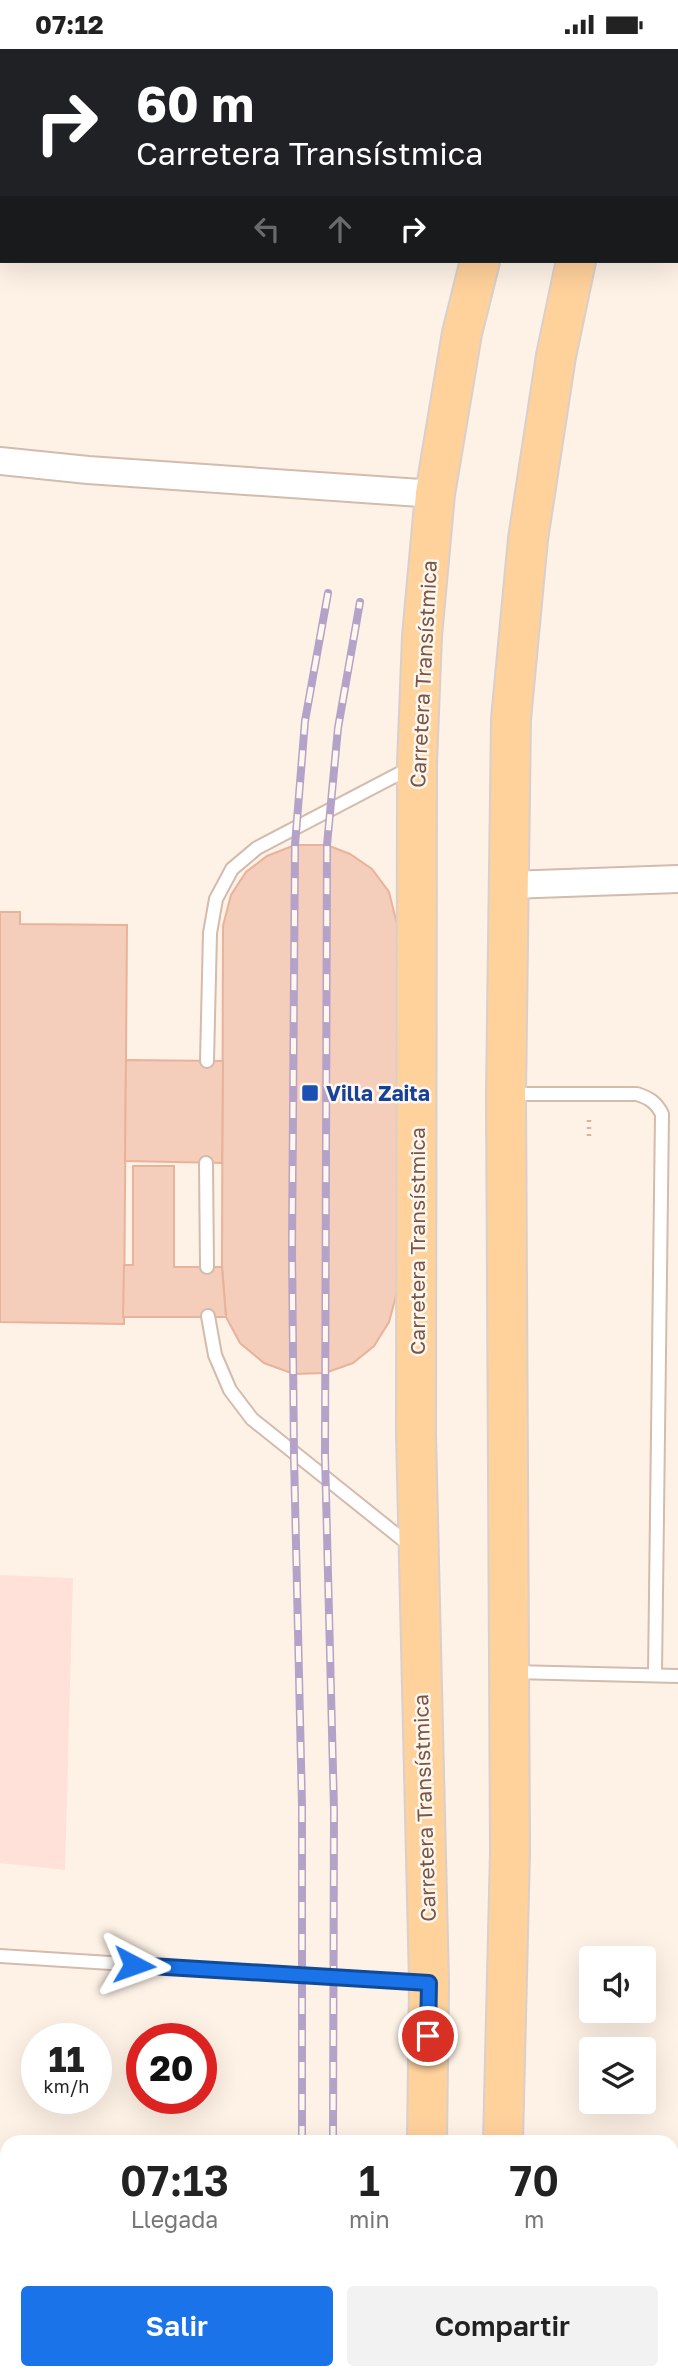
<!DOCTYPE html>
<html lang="es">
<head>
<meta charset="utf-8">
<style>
  :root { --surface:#fff; --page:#f2f2f2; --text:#222; --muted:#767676; --accent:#1a73e8 }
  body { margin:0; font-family:"Golos Text",sans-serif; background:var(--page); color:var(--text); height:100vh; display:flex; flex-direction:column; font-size:26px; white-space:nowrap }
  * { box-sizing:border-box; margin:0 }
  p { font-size:23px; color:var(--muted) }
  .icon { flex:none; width:38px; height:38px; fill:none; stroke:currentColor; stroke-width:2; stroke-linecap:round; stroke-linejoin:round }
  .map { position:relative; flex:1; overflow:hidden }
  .sheet { position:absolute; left:0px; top:2086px; width:679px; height:245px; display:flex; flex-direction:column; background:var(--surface); border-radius:21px 21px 0 0; box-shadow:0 7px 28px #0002 }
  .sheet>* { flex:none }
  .banner { position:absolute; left:0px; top:0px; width:679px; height:214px; box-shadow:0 7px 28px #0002; background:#202124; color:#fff; overflow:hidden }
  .tools { position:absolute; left:579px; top:1897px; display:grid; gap:14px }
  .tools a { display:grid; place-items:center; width:77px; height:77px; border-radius:7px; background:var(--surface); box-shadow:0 7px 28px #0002; font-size:35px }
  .speed { position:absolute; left:21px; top:1974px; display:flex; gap:14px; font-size:35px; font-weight:700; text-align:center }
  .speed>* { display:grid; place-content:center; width:91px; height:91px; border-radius:50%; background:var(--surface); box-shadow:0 7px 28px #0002; line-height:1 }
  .speed small { font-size:18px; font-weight:400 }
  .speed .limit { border:10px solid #d22; background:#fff; color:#111 }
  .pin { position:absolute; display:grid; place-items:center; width:60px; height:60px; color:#fff; margin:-30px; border:4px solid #fff; border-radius:50%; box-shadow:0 2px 7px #0007 }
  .me { position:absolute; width:77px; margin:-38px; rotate:94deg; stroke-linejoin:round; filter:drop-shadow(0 0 5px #0008) }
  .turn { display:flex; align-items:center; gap:24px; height:147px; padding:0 21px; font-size:32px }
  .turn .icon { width:91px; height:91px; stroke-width:2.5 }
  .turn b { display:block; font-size:49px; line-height:60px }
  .lanes { display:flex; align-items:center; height:66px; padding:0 21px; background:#0003; justify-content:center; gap:35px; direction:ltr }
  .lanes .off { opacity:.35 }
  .eta { display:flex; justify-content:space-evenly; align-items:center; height:119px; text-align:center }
  .eta b { font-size:42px; font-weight:600; line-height:49px }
  .primary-button { display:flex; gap:14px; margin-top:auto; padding:14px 21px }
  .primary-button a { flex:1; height:80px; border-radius:7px; background:var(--accent); color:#fff; font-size:28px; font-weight:600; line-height:80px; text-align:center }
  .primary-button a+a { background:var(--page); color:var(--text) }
  .status { display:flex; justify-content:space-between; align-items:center; height:49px; padding:0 35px; background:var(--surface); direction:ltr }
  .status svg { height:19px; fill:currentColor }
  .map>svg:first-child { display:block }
  .commercial { fill:#ffe1d9 }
  .building { fill:#f5cdbb; stroke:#e9b29a; stroke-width:2 }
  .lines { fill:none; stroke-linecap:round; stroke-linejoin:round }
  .service-casing { stroke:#d3bbad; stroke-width:16 }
  .minor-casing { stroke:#d3bbad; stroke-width:30 }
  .primary-casing { stroke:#d9cfcc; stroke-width:42 }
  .path { stroke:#dbb09e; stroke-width:4.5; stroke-dasharray:2 5; stroke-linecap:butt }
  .service { stroke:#fff; stroke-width:12 }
  .minor { stroke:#fff; stroke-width:26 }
  .primary { stroke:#ffd19b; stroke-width:38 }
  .rail-casing { stroke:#b4a2c9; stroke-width:8 }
  .rail { stroke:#fff7ed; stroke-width:5; stroke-dasharray:16; stroke-linecap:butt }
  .route-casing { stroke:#114b97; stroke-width:18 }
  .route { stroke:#1a73e8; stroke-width:12 }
  .transit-dot { fill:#1a4fb4; stroke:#fff7ed; stroke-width:2.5 }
  .labels { text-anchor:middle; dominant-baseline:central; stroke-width:5; stroke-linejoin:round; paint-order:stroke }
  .street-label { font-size:21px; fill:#795548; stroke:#fff7ed }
  .transit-label { font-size:21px; font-weight:bold; fill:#164399; stroke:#fff7ed; text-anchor:start }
</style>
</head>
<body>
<div class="status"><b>07:12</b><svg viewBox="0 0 49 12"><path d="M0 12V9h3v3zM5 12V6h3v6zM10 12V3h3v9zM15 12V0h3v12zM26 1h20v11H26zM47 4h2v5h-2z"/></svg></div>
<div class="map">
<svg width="678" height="2331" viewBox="0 0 678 2331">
  <rect width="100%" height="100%" fill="#fef2e6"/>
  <g class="commercial">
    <polygon points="0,1526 73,1529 65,1821 0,1814"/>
    <polygon points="678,2216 678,2331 528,2331 528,2324 672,2324 672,2217"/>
  </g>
  <g class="building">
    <polygon points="295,796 327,796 350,805 372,820 389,843 398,879 397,1243 389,1273 374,1297 353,1314 325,1324 294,1325 264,1314 240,1294 226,1268 222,1218 223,877 231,846 246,823 267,807"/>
    <polygon points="0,863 20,863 20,875 127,876 124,1275 0,1273"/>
    <polygon points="126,1011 223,1012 222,1114 125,1112"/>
    <polygon points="133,1117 174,1117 174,1218 222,1218 226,1268 123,1268 124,1216 133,1216"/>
  </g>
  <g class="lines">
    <g class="service-casing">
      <g id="service">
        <polyline points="677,115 678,115"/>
        <polyline points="207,1012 210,884 216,850 232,820 257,799 410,719"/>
        <path d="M510,1045H637C649,1049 656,1053 662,1065L655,1625"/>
        <polyline points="206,1114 207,1218"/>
        <polyline points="208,1267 215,1306 230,1341 252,1370 412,1498"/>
        <polyline points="513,1623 678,1627"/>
        <polyline points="0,1907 425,1934"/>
      </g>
    </g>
    <g class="minor-casing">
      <g id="minor">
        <polyline points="0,63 2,63"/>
        <polyline points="0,412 88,421 435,445"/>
        <polyline points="509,836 678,830"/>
        <polyline points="0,2177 7,2177"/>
        <polyline points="672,2183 678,2183"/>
      </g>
    </g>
    <g class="primary-casing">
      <g id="primary">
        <polyline points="534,2 534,0"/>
        <polyline points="627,2 627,0"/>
        <polyline points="427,2093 429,1934 416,1385 417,715 422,587 435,445 462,284 480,212"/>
        <polyline points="503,2093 510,1802 506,1045 511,670 528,490 556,307 576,212"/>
        <polyline points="421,2331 421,2324"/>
        <polyline points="495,2331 496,2324"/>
      </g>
    </g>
    <polyline class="path" points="589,1087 589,1067"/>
    <use href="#service" class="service"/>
    <use href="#minor" class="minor"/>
    <use href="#primary" class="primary"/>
    <g class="rail-casing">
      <g id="rail">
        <polyline points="302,2093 302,1757 294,1408 292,1199 295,796 305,672 328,544"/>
        <polyline points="333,2093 334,1761 325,1407 327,796 338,679 360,553"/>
        <polyline points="302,2331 302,2324"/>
        <polyline points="332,2331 332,2324"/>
      </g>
    </g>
    <use href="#rail" class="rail"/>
  </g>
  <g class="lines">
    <g class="route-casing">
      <polyline id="route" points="134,1916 429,1934 428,1987"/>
    </g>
    <use href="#route" class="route"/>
  </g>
  <rect class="transit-dot" x="301" y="1035" width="18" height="18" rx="3.5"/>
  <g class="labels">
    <g class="street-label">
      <text transform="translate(423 625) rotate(-87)">Carretera Transístmica</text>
      <text transform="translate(417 1192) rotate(-90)">Carretera Transístmica</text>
      <text transform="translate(424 1759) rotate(-92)">Carretera Transístmica</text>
    </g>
    <g class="transit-label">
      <text x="326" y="1044">Villa Zaita</text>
    </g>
  </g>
</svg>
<div class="tools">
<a><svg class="icon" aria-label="sound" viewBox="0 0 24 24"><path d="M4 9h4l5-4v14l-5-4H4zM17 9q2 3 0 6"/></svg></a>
<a><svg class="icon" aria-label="layers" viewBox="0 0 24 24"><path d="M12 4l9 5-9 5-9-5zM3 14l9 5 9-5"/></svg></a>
</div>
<div class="speed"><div>11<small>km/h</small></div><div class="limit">20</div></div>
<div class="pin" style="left:428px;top:1987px;background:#d93025"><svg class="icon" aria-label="arrive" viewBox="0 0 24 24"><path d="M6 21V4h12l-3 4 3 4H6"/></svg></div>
<svg class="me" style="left:134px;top:1916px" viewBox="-20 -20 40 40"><path d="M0-17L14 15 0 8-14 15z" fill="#1a73e8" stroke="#fff" stroke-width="4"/></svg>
<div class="banner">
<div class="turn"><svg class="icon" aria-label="right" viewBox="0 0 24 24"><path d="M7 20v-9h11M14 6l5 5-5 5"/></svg><div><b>60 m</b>Carretera Transístmica</div></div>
<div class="lanes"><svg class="icon off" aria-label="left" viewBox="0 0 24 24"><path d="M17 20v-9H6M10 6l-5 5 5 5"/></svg><svg class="icon off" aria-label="ahead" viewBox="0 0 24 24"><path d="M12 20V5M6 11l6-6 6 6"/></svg><svg class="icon" aria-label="right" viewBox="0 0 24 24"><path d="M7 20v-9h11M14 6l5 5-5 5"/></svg></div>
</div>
<section class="sheet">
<div class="eta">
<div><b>07:13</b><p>Llegada</p></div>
<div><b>1</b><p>min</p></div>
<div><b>70</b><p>m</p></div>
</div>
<div class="primary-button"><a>Salir</a><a>Compartir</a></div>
</section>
</div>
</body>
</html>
